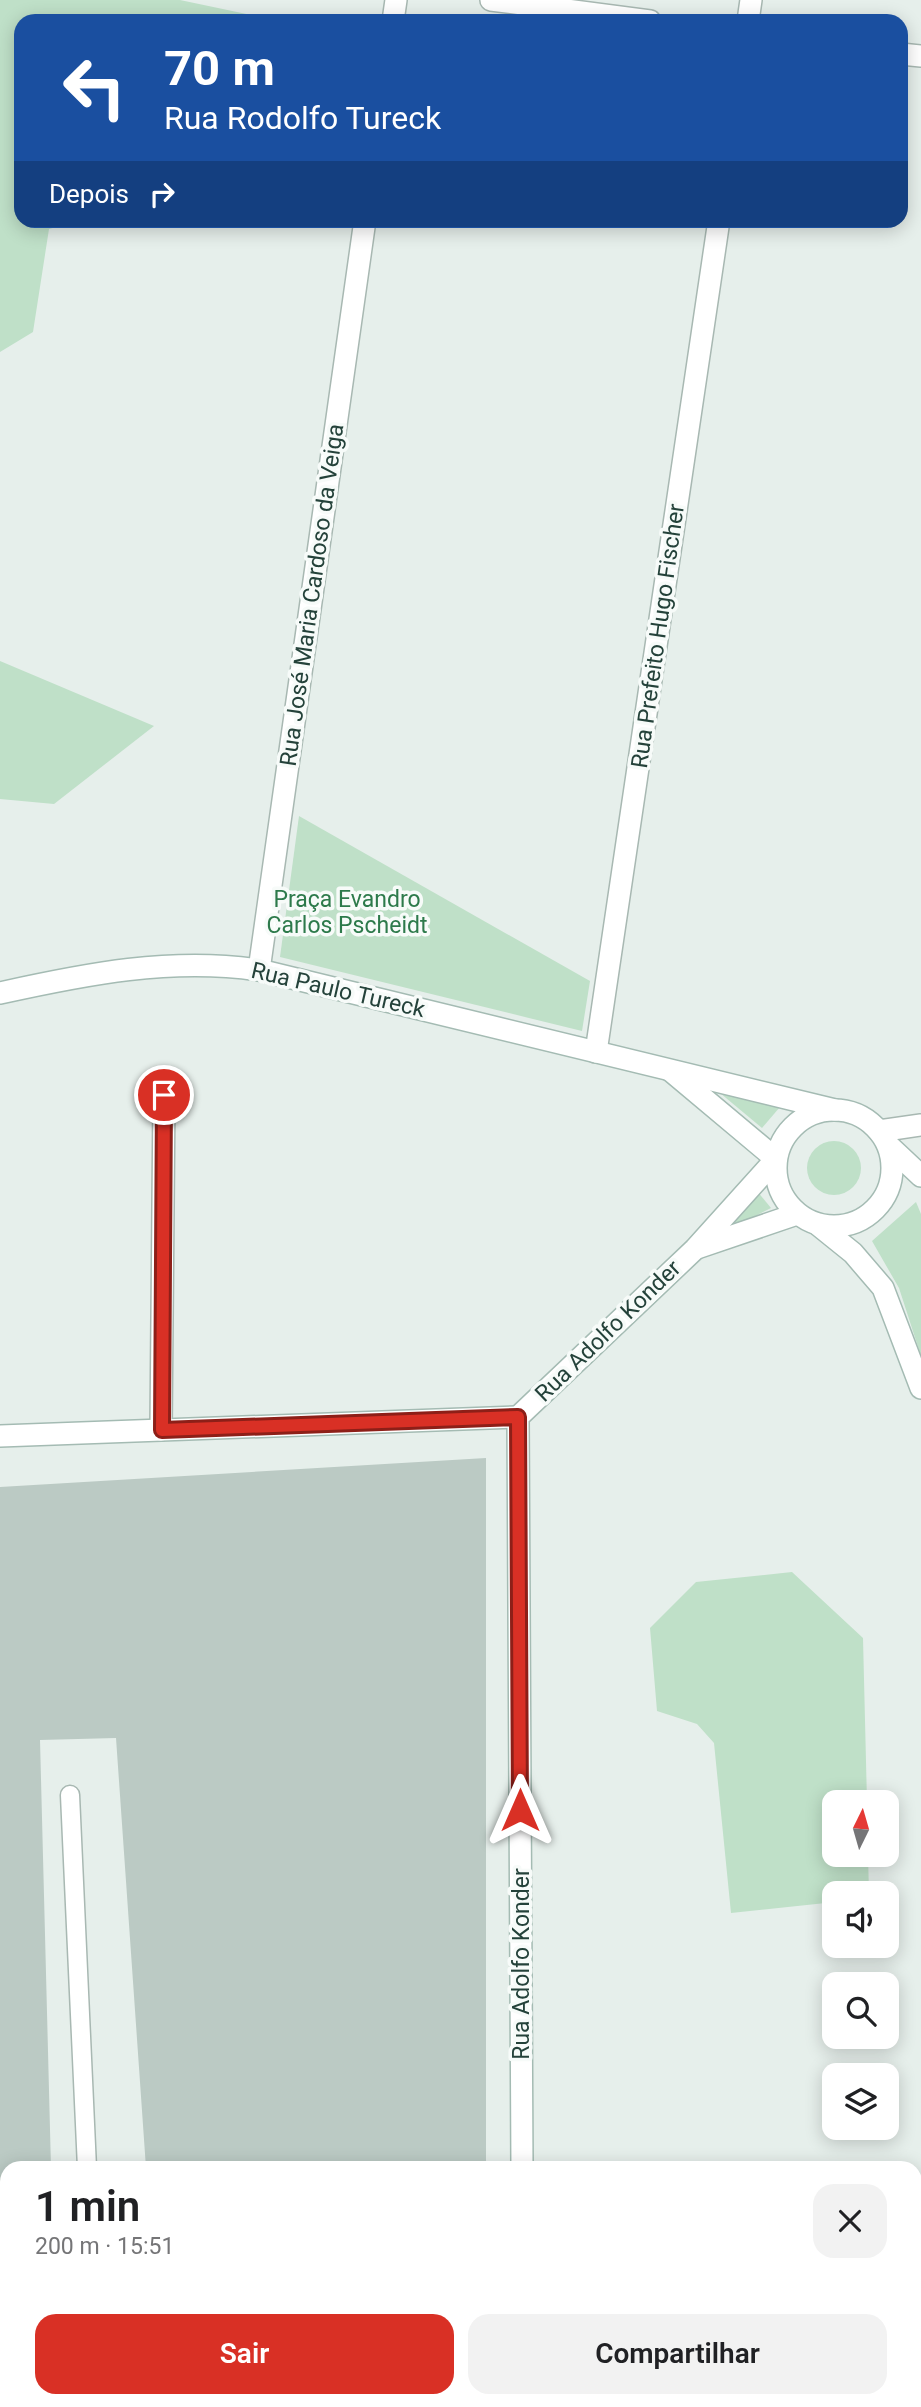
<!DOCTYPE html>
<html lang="pt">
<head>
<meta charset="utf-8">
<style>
  :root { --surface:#fff; --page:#f2f2f2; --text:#202124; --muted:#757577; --accent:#d93025 }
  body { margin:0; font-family:Roboto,sans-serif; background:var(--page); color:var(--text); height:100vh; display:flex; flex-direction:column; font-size:26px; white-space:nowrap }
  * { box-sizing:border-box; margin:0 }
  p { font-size:23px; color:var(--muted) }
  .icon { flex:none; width:38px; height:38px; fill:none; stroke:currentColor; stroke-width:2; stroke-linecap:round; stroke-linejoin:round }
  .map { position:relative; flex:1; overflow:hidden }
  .details { position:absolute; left:0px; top:2161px; width:922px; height:247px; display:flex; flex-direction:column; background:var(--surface); border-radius:21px 21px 0 0; box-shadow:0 4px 18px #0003 }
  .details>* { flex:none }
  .top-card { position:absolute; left:14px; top:14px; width:894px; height:214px; border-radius:21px; box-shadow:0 4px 18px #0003; background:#1a4fa0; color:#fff; overflow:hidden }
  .needle { width:46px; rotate:5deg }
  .fabs { position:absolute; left:822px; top:1790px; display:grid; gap:14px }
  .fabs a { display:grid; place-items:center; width:77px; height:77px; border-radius:14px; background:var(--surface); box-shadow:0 4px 18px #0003; font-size:35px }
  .pin { position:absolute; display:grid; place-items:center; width:60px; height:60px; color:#fff; margin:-30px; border:4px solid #fff; border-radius:50%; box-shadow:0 2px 7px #0007 }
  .me { position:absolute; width:77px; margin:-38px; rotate:0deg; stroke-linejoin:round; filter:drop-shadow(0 0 5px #0008) }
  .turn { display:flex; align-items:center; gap:24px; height:147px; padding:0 35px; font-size:32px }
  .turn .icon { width:91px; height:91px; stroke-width:2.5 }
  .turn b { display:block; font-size:49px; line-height:60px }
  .then { display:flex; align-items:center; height:66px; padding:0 35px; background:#0003; gap:14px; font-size:26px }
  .round { display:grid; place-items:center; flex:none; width:74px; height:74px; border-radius:21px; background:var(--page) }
  .head { display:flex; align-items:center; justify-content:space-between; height:119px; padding:0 35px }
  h1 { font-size:42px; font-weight:600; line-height:52px }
  .action { display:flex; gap:14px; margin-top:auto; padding:14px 35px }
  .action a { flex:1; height:80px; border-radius:21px; background:var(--accent); color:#fff; font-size:28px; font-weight:600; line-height:80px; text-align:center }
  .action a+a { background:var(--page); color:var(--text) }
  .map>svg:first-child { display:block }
  .green { fill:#bfe0c8 }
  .building { fill:#bbcac4 }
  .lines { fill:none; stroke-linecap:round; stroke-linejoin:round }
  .lane-casing { stroke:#a8b8b2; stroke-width:21 }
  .street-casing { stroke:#a8b8b2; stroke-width:24 }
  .secondary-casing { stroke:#a4bbb3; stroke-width:24 }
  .lane { stroke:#fff; stroke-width:18 }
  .street { stroke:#fff; stroke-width:21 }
  .secondary { stroke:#fff; stroke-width:21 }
  .route-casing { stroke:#8d1f18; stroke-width:18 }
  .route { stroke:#d93025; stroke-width:12 }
  .labels { text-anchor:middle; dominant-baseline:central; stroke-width:7; stroke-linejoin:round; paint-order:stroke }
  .street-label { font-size:23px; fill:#24423a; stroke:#f7fbf9 }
  .park-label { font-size:23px; fill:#2d7a4b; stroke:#f7fbf9 }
</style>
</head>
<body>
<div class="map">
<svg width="921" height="2407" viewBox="0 0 921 2407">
  <rect width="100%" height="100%" fill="#e6efeb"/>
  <g class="green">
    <polygon points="0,0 180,0 280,21 21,21 21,220 79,221 49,229 33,332 0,352"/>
    <polygon points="0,661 154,726 54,804 0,799"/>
    <polygon points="299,816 590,981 582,1031 280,957"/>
    <polygon points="714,1088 780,1107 762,1128"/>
    <circle cx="834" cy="1168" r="27"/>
    <polygon points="757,1191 771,1208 710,1239"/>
    <polygon points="916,1202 921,1214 921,1356 899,1288 872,1241"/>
    <polygon points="792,1572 863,1638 867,1802 835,1802 835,1855 868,1855 869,1893 835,1894 835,1902 731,1913 714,1743 697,1724 657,1711 650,1628 696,1582"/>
  </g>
  <g class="building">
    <polygon points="486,1458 486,2168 146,2168 116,1738 40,1740 51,2168 7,2168 6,2392 0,2372 0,1487"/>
    <polygon points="9,2401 146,2401 160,2407 11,2407"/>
    <polygon points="439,2401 438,2407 373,2407 356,2402"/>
  </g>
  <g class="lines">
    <g class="lane-casing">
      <g id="lane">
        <polyline points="70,1795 87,2168"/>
        <polyline points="221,2401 238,2407"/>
      </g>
    </g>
    <g class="street-casing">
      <g id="street">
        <polyline points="491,0 650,21"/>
        <polyline points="393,21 396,0"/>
        <polyline points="748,21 751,0"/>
        <polyline points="901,54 921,56"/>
        <polyline points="259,970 365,220"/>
        <polyline points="596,1052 719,220"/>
        <polyline points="879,1131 921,1125"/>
        <polyline points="161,1430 164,1095"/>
      </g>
    </g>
    <g class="secondary-casing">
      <g id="secondary">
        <path d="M0,993C86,974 171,957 259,970L835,1110"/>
        <circle cx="834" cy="1168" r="58"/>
        <polyline points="888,1145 921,1176"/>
        <polyline points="817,1224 853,1253 883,1288 921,1388"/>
        <polyline points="697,1248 797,1214"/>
        <polyline points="0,1436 518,1417"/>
        <polyline points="522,2168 518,1417 695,1249 776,1159 671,1071"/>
        <polyline points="479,2407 481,2401"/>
      </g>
    </g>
    <use href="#lane" class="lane"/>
    <use href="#street" class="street"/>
    <use href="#secondary" class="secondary"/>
  </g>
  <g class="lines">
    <g class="route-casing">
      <polyline id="route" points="164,1095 162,1430 518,1417 520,1810"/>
    </g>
    <use href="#route" class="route"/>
  </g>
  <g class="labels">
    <g class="street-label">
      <text transform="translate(312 595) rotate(-82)">Rua José Maria Cardoso da Veiga</text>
      <text transform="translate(658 636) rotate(-82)">Rua Prefeito Hugo Fischer</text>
      <text transform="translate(338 990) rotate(13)">Rua Paulo Tureck</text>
      <text transform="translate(608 1331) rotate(-44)">Rua Adolfo Konder</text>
      <text transform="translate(521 1964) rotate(-90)">Rua Adolfo Konder</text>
    </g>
    <g class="park-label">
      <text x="347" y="899">Praça Evandro<tspan x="347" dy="26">Carlos Pscheidt</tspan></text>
    </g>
  </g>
</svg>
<div class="fabs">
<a><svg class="needle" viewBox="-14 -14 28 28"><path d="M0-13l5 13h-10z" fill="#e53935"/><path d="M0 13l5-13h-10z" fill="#757577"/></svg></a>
<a><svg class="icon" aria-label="sound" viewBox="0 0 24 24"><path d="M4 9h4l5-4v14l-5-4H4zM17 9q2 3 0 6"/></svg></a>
<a><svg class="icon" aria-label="search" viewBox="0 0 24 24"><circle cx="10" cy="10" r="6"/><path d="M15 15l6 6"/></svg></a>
<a><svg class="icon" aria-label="layers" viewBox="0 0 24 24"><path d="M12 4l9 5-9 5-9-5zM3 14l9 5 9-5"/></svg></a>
</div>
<div class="pin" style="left:164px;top:1095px;background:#d93025"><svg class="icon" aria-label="arrive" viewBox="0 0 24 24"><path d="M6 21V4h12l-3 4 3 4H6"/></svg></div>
<svg class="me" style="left:520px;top:1810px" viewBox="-20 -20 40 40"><path d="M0-17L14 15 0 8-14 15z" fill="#d93025" stroke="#fff" stroke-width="4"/></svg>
<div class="top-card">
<div class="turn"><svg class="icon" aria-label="left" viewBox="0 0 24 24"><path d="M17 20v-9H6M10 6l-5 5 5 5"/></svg><div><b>70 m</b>Rua Rodolfo Tureck</div></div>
<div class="then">Depois<svg class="icon" aria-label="right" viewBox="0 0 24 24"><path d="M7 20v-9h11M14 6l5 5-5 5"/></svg></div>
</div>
<section class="details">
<div class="head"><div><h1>1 min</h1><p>200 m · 15:51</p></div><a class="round"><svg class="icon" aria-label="close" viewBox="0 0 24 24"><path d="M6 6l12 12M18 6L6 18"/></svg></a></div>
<div class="action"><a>Sair</a><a>Compartilhar</a></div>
</section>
</div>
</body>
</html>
